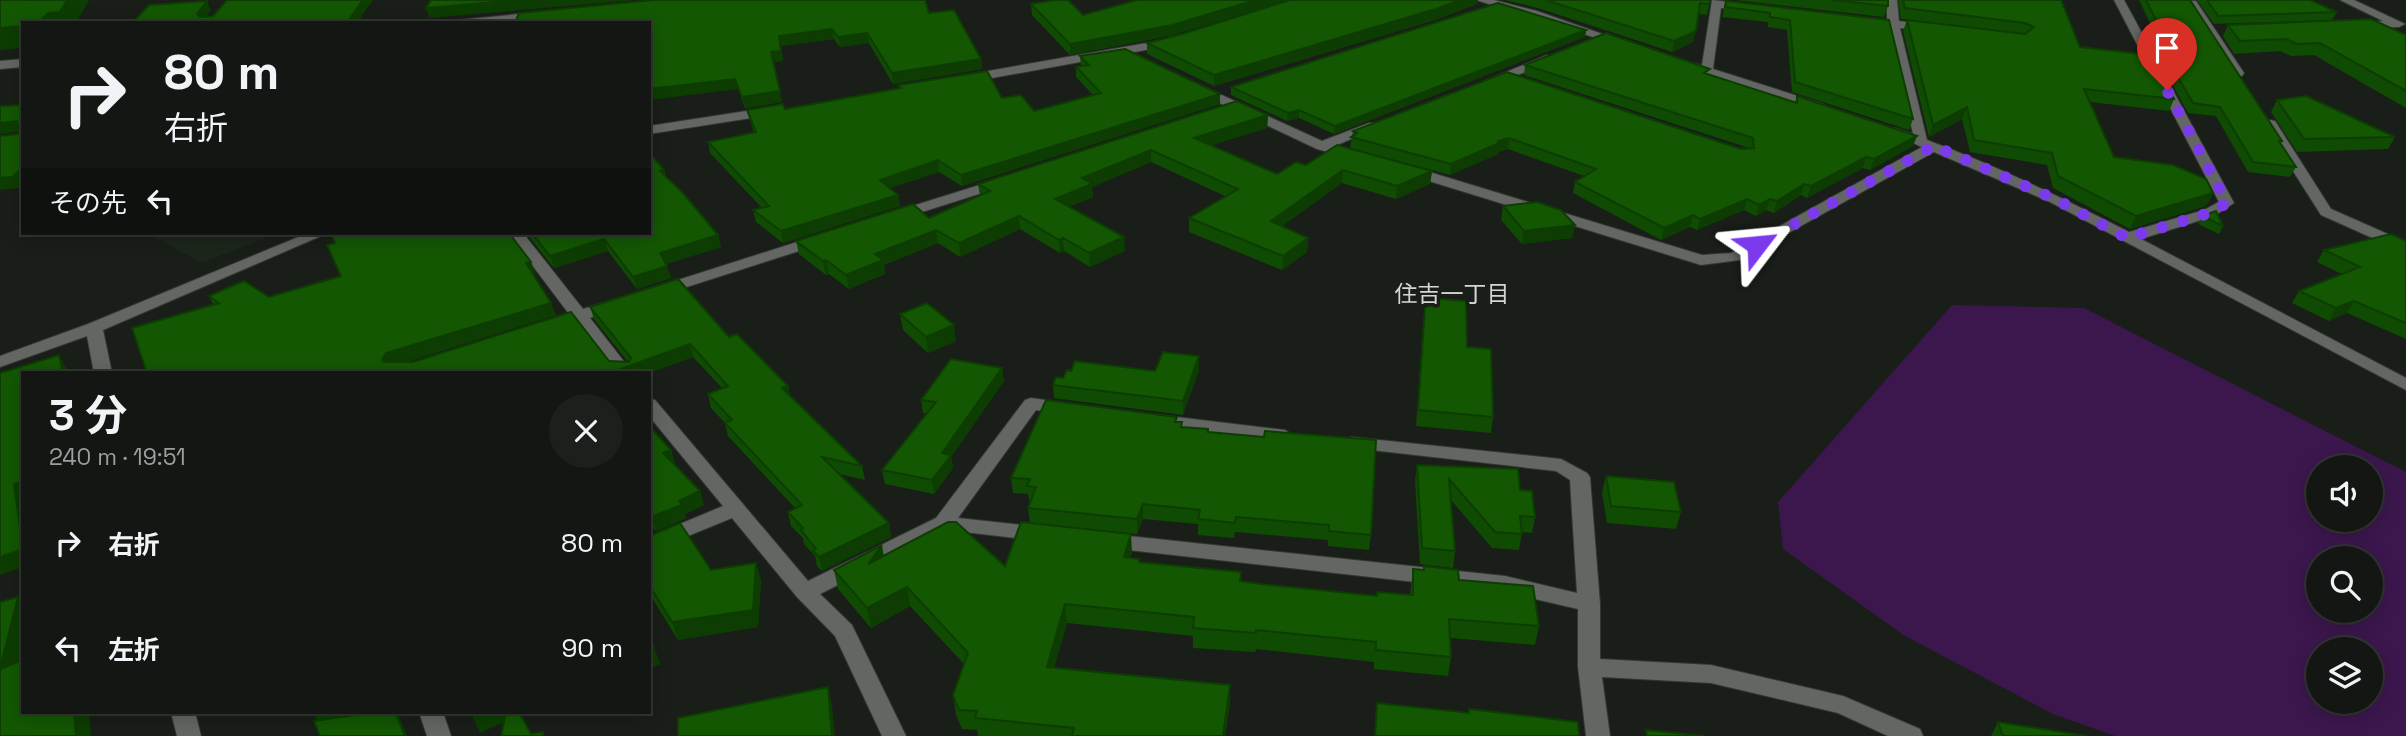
<!DOCTYPE html>
<html lang="ja">
<head>
<meta charset="utf-8">
<style>
  :root { --surface:#131612; --page:#1c1f1b; --text:#f1f3f6; --muted:#9d9f9f; --line:#323532 }
  body { margin:0; font-family:"Space Grotesk","Noto Sans JP",sans-serif; background:var(--page); color:var(--text); height:100vh; display:flex; flex-direction:column; font-size:26px; white-space:nowrap }
  * { box-sizing:border-box; margin:0 }
  p { font-size:23px; color:var(--muted) }
  .icon { flex:none; width:38px; height:38px; fill:none; stroke:currentColor; stroke-width:2; stroke-linecap:round; stroke-linejoin:round }
  .map { position:relative; flex:1; overflow:hidden }
  .details { position:absolute; left:21px; top:371px; width:630px; height:343px; display:flex; flex-direction:column; background:var(--surface); border-radius:0px; box-shadow:0 4px 18px #0003,0 0 0 2px var(--line) }
  .details>* { flex:none }
  .top-card { position:absolute; left:21px; top:21px; width:630px; height:214px; border-radius:0px; box-shadow:0 4px 18px #0003,0 0 0 2px var(--line); background:#131612; color:var(--text); overflow:hidden }
  .buttons { position:absolute; left:2306px; top:455px; display:grid; gap:14px }
  .buttons a { display:grid; place-items:center; width:77px; height:77px; border-radius:50%; background:var(--surface); box-shadow:0 4px 18px #0003,0 0 0 2px var(--line); font-size:35px }
  .pin { position:absolute; display:grid; place-items:center; width:60px; height:60px; color:#fff; margin:-72px -30px; border-radius:50% 50% 50% 0; rotate:-45deg; box-shadow:0 0 7px #0007 }
  .pin .icon { rotate:45deg }
  .me { position:absolute; width:77px; margin:-38px; rotate:61deg; stroke-linejoin:round; filter:drop-shadow(0 0 5px #0008) }
  .turn { display:flex; align-items:center; gap:24px; height:147px; padding:0 28px; font-size:32px }
  .turn .icon { width:91px; height:91px; stroke-width:2.5 }
  .turn b { display:block; font-size:49px; line-height:60px }
  .then { display:flex; align-items:center; height:66px; padding:0 28px; background:#0003; gap:14px; font-size:26px }
  .round { display:grid; place-items:center; flex:none; width:74px; height:74px; border-radius:37px; background:var(--page) }
  .headline { display:flex; align-items:center; justify-content:space-between; height:119px; padding:0 28px }
  h1 { font-size:42px; font-weight:700; line-height:52px }
  ul { padding:0; list-style:none }
  li { display:flex; align-items:center; gap:21px; height:105px; padding:0 28px }
  li div { flex:1 }
  li b { display:block; font-size:26px }
  li em { font-style:normal }
  .map>svg:first-child { display:block }
  .built { fill:#1c261b }
  .green { fill:#3b174d; fill-rule:evenodd }
  .lines { fill:none; stroke-linecap:round; stroke-linejoin:round }
  .minor-casing { stroke:#333832; stroke-width:2 }
  .minor { fill:#636662; fill-rule:evenodd }
  .wall { fill:#104b03 }
  .shaded-wall { fill:#0d3d02 }
  .building { fill:#135703; stroke:#0d3d02; stroke-width:2 }
  .route { stroke:#7c3aed; stroke-width:12; stroke-dasharray:0 21.6 }
  .labels { text-anchor:middle; dominant-baseline:central; stroke-width:7; stroke-linejoin:round; paint-order:stroke }
  .neighbourhood-label { font-size:23px; fill:#d3d7d2; stroke:#191e18 }
</style>
</head>
<body>
<div class="map">
<svg width="2406" height="736" viewBox="0 0 2406 736">
  <rect width="100%" height="100%" fill="#191e18"/>
  <polygon class="built" points="146,233 278,233 202,263"/>
  <path class="green" d="M1952,305L2084,308L2406,472V736H2115L2053,714L1905,636L1783,549L1778,502ZM2319,467H2371V520H2319ZM2319,558H2371V611H2319ZM2319,649H2371V702H2319Z"/>
  <g class="lines">
    <g class="minor-casing">
      <g id="minor">
        <polygon points="1476,0 1494,0 1537,11 1628,43 1618,45"/>
        <polygon points="1712,0 1746,4 1752,7 1746,10 1721,8 1713,69 1823,104 1823,110 1813,110 1684,68 1684,62 1702,65"/>
        <path d="M1887,0H1897L1899,21L1927,25L1933,28L1927,31L1900,28L1927,140C1997,166 2063,198 2129,232L2204,210L2219,202L2114,0H2124L2234,203L2214,216L2141,239L2406,378V390L2050,202L1934,152L1740,260L1701,265L1403,173L1401,170L1408,166L1413,167L1702,255L1731,253L1922,147L1888,132L1895,128L1913,134L1888,27L1862,21L1868,18L1887,20Z"/>
        <polygon points="2164,0 2196,1 2244,73 2242,76 2234,76 2188,6"/>
        <polygon points="2340,0 2354,0 2405,24 2399,27 2357,28 2357,24 2383,21"/>
        <polygon points="539,12 543,13 543,17 495,23 454,23 459,20"/>
        <polygon points="1169,39 1173,41 1173,45 965,83 959,79 965,75"/>
        <polygon points="1547,55 1553,59 1551,62 1492,85 1488,86 1482,82"/>
        <polygon points="23,59 23,67 0,69 0,61"/>
        <polygon points="1200,85 1322,141 1369,123 1379,123 1381,126 1335,146 1359,152 1359,158 1354,159 1317,149 1196,92 1196,86"/>
        <polygon points="772,107 777,108 777,114 649,134 649,126"/>
        <polygon points="2270,120 2275,121 2331,209 2406,242 2406,253 2321,215 2263,124"/>
        <polygon points="1002,178 1007,179 1007,185 900,219 895,220 888,216 890,213"/>
        <polygon points="308,233 328,233 103,330 112,373 94,373 87,336 0,367 0,356 88,324"/>
        <polygon points="508,233 523,233 583,309 615,299 621,301 623,304 621,307 590,318 633,373 615,373 576,322 552,330 546,329 544,325 546,321 569,314"/>
        <polygon points="819,235 824,237 827,240 824,243 668,293 656,293 654,290 656,287"/>
        <polygon points="1031,398 1067,403 1076,409 1067,415 1036,410 958,518 1041,527 1048,529 1051,534 1048,539 1041,541 946,530 820,594 852,625 906,736 882,736 835,636 797,597 732,518 649,552 649,537 723,506 649,416 649,399 655,400 808,581 936,518 1025,400"/>
        <polygon points="1160,415 1285,430 1294,436 1285,442 1153,425 1151,421"/>
        <polygon points="1351,437 1561,459 1587,473 1590,477 1600,604 1600,659 1711,665 1843,696 1920,729 1923,736 1888,736 1838,713 1711,683 1602,677 1610,736 1586,736 1578,667 1578,609 1505,592 1110,548 1103,546 1100,541 1103,536 1110,534 1505,576 1577,593 1570,480 1556,471 1344,447 1342,443"/>
        <polygon points="171,712 195,712 201,736 177,736"/>
        <polygon points="419,712 443,712 451,736 427,736"/>
      </g>
    </g>
    <use href="#minor" class="minor"/>
  </g>
  <g class="wall">
    <polygon points="1505,0 1710,0 1707,15 1698,14 1693,42 1672,52 1538,8"/>
    <polygon points="1735,0 1888,0 1888,6 1884,17"/>
    <polygon points="1898,0 2061,0 2080,47 2174,99 2169,111 2090,102 2114,157 2213,193 2206,206 2130,229 2053,188 2047,165 1970,152 1962,119 1929,137 1903,31 1907,20 1999,31 1901,19"/>
    <polygon points="2139,0 2190,0 2282,141 2281,144 2296,167 2290,177 2248,172 2216,116 2188,113 2164,69 2168,61"/>
    <polygon points="2197,0 2310,0 2337,12 2332,20 2214,24"/>
    <polygon points="1726,1 1889,20 1913,119 1909,130 1792,92 1787,30 1768,27 1768,22 1722,17"/>
    <polygon points="1031,4 1083,15 1173,35 1070,55 1032,15"/>
    <polygon points="1477,4 1435,20 1214,86 1147,54 1147,43 1182,34"/>
    <polygon points="929,13 981,59 982,69 893,84 869,43 840,47 834,39 781,46 783,61 774,62 782,102 745,108 738,89 649,23"/>
    <polygon points="2228,25 2406,35 2406,108 2314,55 2291,56 2280,51 2234,54 2223,36"/>
    <polygon points="1586,30 1585,37 1334,134 1299,118 1287,121 1231,95 1231,87"/>
    <polygon points="1080,56 1220,104 962,186 939,172 890,188 898,195 900,206 783,243 756,222 753,210 762,208 710,153 708,142 754,133 750,120 747,110 785,109 899,88 899,85 1002,98 1034,111 1093,95 1076,77 1076,67 1081,66"/>
    <polygon points="1525,65 1709,74 1795,102 1797,96 1913,146 1870,170 1863,168 1807,198 1801,195 1774,213 1766,210 1756,216 1744,210 1697,230 1690,227 1661,240 1573,193 1575,182 1584,176 1508,149 1498,152 1498,154 1450,175 1350,148 1353,131 1749,148 1524,75"/>
    <polygon points="2277,100 2395,137 2388,149 2297,152 2271,112"/>
    <polygon points="1268,115 1267,128 1211,145 1277,174 1306,165 1432,171 1430,184 1396,199 1342,183 1282,226 1308,238 1307,252 1282,270 1189,232 1189,218 1225,196 1151,162 1092,187 1093,197 1069,207 1125,251 1090,267 1064,251 1060,253 1020,229 960,257 938,243 884,265 885,274 849,289 829,274 826,275 799,254 796,241 929,218 980,196 978,184"/>
    <polygon points="664,170 666,177 718,235 721,247 666,264 671,278 637,289 608,251 554,268 526,233 649,233"/>
    <polygon points="1503,206 1575,225 1572,238 1522,244 1501,220"/>
    <polygon points="2202,216 2223,226 2219,234 2198,224"/>
    <polygon points="2406,241 2406,339 2347,313 2329,321 2292,303 2299,291 2342,274 2317,262 2324,250"/>
    <polygon points="536,274 533,275 556,315 405,362 609,361 628,362 594,319 590,307 729,337 788,386 790,396 862,466 865,480 839,474 889,523 891,537 822,571 817,566 815,556 804,544 803,538 791,526 788,512 795,508 728,436 725,423 711,408 708,394 722,388 693,357 649,373 147,373 213,304 209,296 269,297"/>
    <polygon points="1428,298 1467,347 1493,417 1491,433 1416,426 1423,322 1425,307 1427,307"/>
    <polygon points="900,314 956,341 928,353 903,330"/>
    <polygon points="1199,356 1199,370 1183,415 1054,398 1053,385 1063,378 1155,371"/>
    <polygon points="1002,368 1004,381 951,457 953,468 934,494 885,484 882,470 926,414 923,413 921,400"/>
    <polygon points="1177,422 1182,427 1208,432 1371,535 1369,550 1328,546 1328,540 1235,532 1234,538 1198,535 1198,524 1143,519 1137,534 1030,523 1028,508 1031,501 1029,501 1028,494 1013,493 1011,478"/>
    <polygon points="649,432 671,450 675,464 674,464 704,505 685,514 686,518 656,531 649,525"/>
    <polygon points="1417,465 1520,490 1535,517 1532,533 1522,532 1519,550 1492,548 1451,500 1455,551 1453,568 1420,564 1415,481"/>
    <polygon points="1606,476 1681,512 1676,529 1607,523 1602,493"/>
    <polygon points="649,536 711,570 756,563 761,581 758,627 678,640 649,593"/>
    <polygon points="1132,553 1130,558 1140,562 1241,572 1241,582 1377,596 1410,595 1413,569 1423,570 1424,566 1459,580 1539,626 1535,645 1450,638 1451,657 1448,676 1374,669 1374,662 1256,649 1255,652 1193,648 1193,636 1067,623 1054,668 1230,685 1230,704 1225,736 978,736 977,730 962,729 956,715 953,695 964,664 910,606 871,628 838,589 834,570 884,556 1005,566"/>
    <polygon points="1998,722 2087,736 1991,736"/>
  </g>
  <g class="shaded-wall">
    <polygon points="67,0 89,0 76,23 38,23 48,13"/>
    <polygon points="363,0 373,0 357,23 347,23"/>
    <polygon points="518,0 636,0 429,18 426,8"/>
    <polygon points="1255,0 1289,0 1173,35 1070,55 1070,44"/>
    <polygon points="1460,0 1478,0 1477,4 1435,20 1214,86 1214,75"/>
    <polygon points="207,1 211,10 202,23 197,14"/>
    <polygon points="580,20 580,23 553,23"/>
    <polygon points="23,26 23,48 0,50 0,28"/>
    <polygon points="832,29 834,39 781,46 783,61 773,62 771,52 779,36"/>
    <polygon points="1586,30 1585,37 1334,134 1335,126"/>
    <polygon points="1696,31 1693,42 1672,52 1674,41"/>
    <polygon points="867,33 869,43 840,47 838,37"/>
    <polygon points="981,59 982,69 893,84 892,73"/>
    <polygon points="735,79 738,89 649,100 649,89"/>
    <polygon points="780,91 782,102 745,108 742,97"/>
    <polygon points="1220,94 1220,104 962,186 961,175"/>
    <polygon points="1967,107 1962,119 1929,137 1933,125"/>
    <polygon points="1299,110 1299,118 1287,121 1288,113"/>
    <polygon points="1268,115 1267,128 1194,151 1194,138"/>
    <polygon points="17,121 23,131 0,134 0,123"/>
    <polygon points="1917,136 1913,146 1870,170 1874,159"/>
    <polygon points="1509,138 1508,149 1498,152 1498,154 1450,175 1451,164 1498,141"/>
    <polygon points="1151,150 1151,162 1092,187 1093,197 1056,212 1055,199 1082,178"/>
    <polygon points="1866,157 1863,168 1807,198 1811,186"/>
    <polygon points="938,160 939,172 881,191 880,180"/>
    <polygon points="23,168 23,184 18,188 0,190 0,178"/>
    <polygon points="1343,170 1342,183 1270,235 1271,221"/>
    <polygon points="1432,171 1430,184 1396,199 1397,186"/>
    <polygon points="1804,184 1801,195 1774,213 1777,201"/>
    <polygon points="2213,193 2206,206 2130,229 2136,216"/>
    <polygon points="898,195 900,206 783,243 781,231"/>
    <polygon points="1747,199 1744,210 1697,230 1700,219"/>
    <polygon points="1770,199 1766,210 1756,216 1759,205"/>
    <polygon points="1693,215 1690,227 1661,240 1664,228"/>
    <polygon points="1019,216 1020,229 960,257 959,243"/>
    <polygon points="1575,225 1572,238 1522,244 1524,231"/>
    <polygon points="936,230 938,243 884,265 885,274 849,289 846,275 875,254"/>
    <polygon points="718,235 721,247 663,265 660,253"/>
    <polygon points="1124,237 1125,251 1090,267 1089,253"/>
    <polygon points="1063,238 1064,251 1060,253 1059,240"/>
    <polygon points="1308,238 1307,252 1282,270 1283,256"/>
    <polygon points="604,239 608,251 554,268 550,256"/>
    <polygon points="826,260 829,274 826,275 823,261"/>
    <polygon points="531,262 536,274 530,276 526,263"/>
    <polygon points="667,266 671,278 637,289 633,277"/>
    <polygon points="2354,301 2347,313 2329,321 2336,308"/>
    <polygon points="551,303 556,315 392,367 388,373 382,360 386,353"/>
    <polygon points="954,325 956,341 928,353 926,337"/>
    <polygon points="690,344 693,357 649,373 610,373"/>
    <polygon points="59,355 67,369 68,373 63,373"/>
    <polygon points="1199,356 1199,370 1183,415 1183,401"/>
    <polygon points="1002,368 1004,381 951,457 953,468 934,494 932,480 942,453"/>
    <polygon points="788,386 791,399 782,388"/>
    <polygon points="671,450 675,464 668,467 663,453"/>
    <polygon points="21,468 23,468 23,547 14,484"/>
    <polygon points="700,491 704,505 685,514 686,518 656,531 651,517 679,501"/>
    <polygon points="1143,504 1143,519 1137,534 1137,519"/>
    <polygon points="889,523 891,537 822,571 819,557"/>
    <polygon points="1131,534 1132,553 1125,576 1124,557"/>
    <polygon points="882,545 885,564 868,564"/>
    <polygon points="23,549 23,567 0,575 0,557"/>
    <polygon points="756,563 761,581 758,627 678,640 672,622"/>
    <polygon points="907,587 910,606 871,628 867,608"/>
    <polygon points="18,597 23,603 23,668 0,669"/>
    <polygon points="1065,604 1067,623 1049,686 1047,667"/>
    <polygon points="654,647 660,664 649,669 649,648"/>
    <polygon points="1230,685 1230,704 1225,736 1223,736"/>
    <polygon points="828,687 832,705 835,736 832,736"/>
    <polygon points="74,712 89,712 91,736 76,736"/>
    <polygon points="303,712 352,712 321,727 312,712 305,715"/>
    <polygon points="395,712 397,712 407,736 405,736"/>
    <polygon points="478,712 515,712 517,716 480,733 472,715"/>
  </g>
  <g class="building">
    <polygon points="0,0 67,0 60,12 48,13 38,23 23,23 23,26 0,28"/>
    <polygon points="227,0 363,0 347,23 132,23 149,5 207,1 197,14 200,17 213,16"/>
    <polygon points="431,0 518,0 426,8"/>
    <polygon points="654,0 925,0 929,13 954,10 981,59 892,73 867,33 838,37 832,29 779,36 781,51 771,52 780,91 742,97 735,79 649,89 649,23 579,23 580,20 553,23 515,23 519,13"/>
    <polygon points="1055,0 1068,0 1083,15 1137,0 1255,0 1173,25 1070,44 1031,4"/>
    <polygon points="1290,0 1460,0 1436,9 1214,75 1147,43 1182,34"/>
    <polygon points="1546,0 1710,0 1709,4 1700,3 1696,31 1674,41"/>
    <polygon points="1831,0 1888,0 1888,6"/>
    <polygon points="1903,0 2061,0 2080,47 2151,55 2174,99 2084,89 2114,157 2173,165 2206,179 2213,193 2136,216 2058,176 2052,153 1974,140 1967,107 1933,125 1907,20 2025,34 2034,27 2025,23 1905,8"/>
    <polygon points="2146,0 2190,0 2282,141 2279,141 2296,167 2253,162 2220,107 2193,103 2168,60 2176,61"/>
    <polygon points="2207,0 2310,0 2337,12 2218,16"/>
    <polygon points="1726,1 1889,20 1913,119 1795,82 1790,20 1770,17 1770,13 1725,7"/>
    <polygon points="1498,3 1586,30 1335,126 1299,110 1288,113 1231,87"/>
    <polygon points="2371,19 2406,35 2406,91 2320,43 2297,44 2286,39 2240,41 2228,25"/>
    <polygon points="1606,33 1710,69 1704,73 1797,103 1797,96 1917,136 1874,159 1866,157 1811,186 1804,184 1777,201 1770,199 1759,205 1747,199 1700,219 1693,215 1664,228 1575,182 1596,169 1509,138 1498,141 1499,143 1451,164 1351,137 1357,133 1353,131 1507,72 1741,149 1754,148 1753,138 1525,65"/>
    <polygon points="1125,49 1220,94 961,175 938,160 880,180 898,195 781,231 753,210 769,206 708,142 756,132 747,110 783,104 785,109 901,88 899,85 987,71 1002,98 1021,95 1034,111 1101,93 1076,67 1089,65 1080,56"/>
    <polygon points="2306,96 2395,137 2304,139 2277,100"/>
    <polygon points="1237,101 1268,115 1194,138 1277,174 1296,162 1306,165 1337,145 1432,171 1397,186 1343,170 1271,221 1308,238 1283,256 1189,218 1238,189 1151,150 1082,178 1092,184 1055,199 1124,237 1089,253 1063,238 1059,240 1019,216 959,243 936,230 875,254 883,260 846,275 826,260 823,261 796,241 913,204 929,218 990,191 978,184"/>
    <polygon points="23,105 23,168 12,177 0,178 0,136 17,134 20,132 17,121 0,123 0,106"/>
    <polygon points="649,152 664,170 660,171 683,193 718,235 660,253 667,266 633,277 604,239 550,256 532,233 649,233"/>
    <polygon points="1537,202 1561,210 1575,225 1524,231 1503,206"/>
    <polygon points="2216,211 2223,226 2202,216"/>
    <polygon points="331,233 509,233 531,262 526,263 551,303 386,353 382,360 384,362 413,362 571,312 609,361 629,362 631,358 590,307 678,279 729,337 737,334 788,386 782,388 862,466 822,457 889,523 819,557 813,551 816,549 801,530 803,528 788,512 802,505 725,423 732,420 708,394 728,386 690,344 610,373 461,373 460,371 455,373 333,373 332,371 327,373 147,373 132,328 219,303 209,296 244,281 269,297 341,276 327,245 335,243"/>
    <polygon points="2391,234 2406,241 2406,323 2354,301 2336,308 2299,291 2360,267 2324,250"/>
    <polygon points="1428,298 1466,301 1467,347 1491,349 1493,417 1418,410 1425,307 1427,307"/>
    <polygon points="927,303 954,325 926,337 900,314"/>
    <polygon points="1163,352 1199,356 1183,401 1053,385 1056,377 1063,378 1067,370 1071,371 1075,361 1155,371"/>
    <polygon points="59,355 63,373 23,373 23,468 21,468 22,482 14,484 23,549 0,557 0,373"/>
    <polygon points="951,359 1002,368 942,453 951,455 932,480 882,470 936,402 921,400"/>
    <polygon points="1046,400 1177,417 1175,422 1182,422 1181,427 1208,429 1208,432 1264,437 1265,431 1376,440 1371,535 1329,531 1329,525 1236,517 1235,523 1198,519 1200,510 1143,504 1137,519 1028,508 1036,487 1027,486 1030,479 1011,478"/>
    <polygon points="653,430 671,450 663,453 700,491 679,501 682,505 651,517 649,515 649,432"/>
    <polygon points="1417,465 1518,469 1520,490 1532,491 1535,517 1520,516 1522,534 1495,532 1449,479 1455,551 1422,548"/>
    <polygon points="1606,476 1674,482 1681,512 1611,506"/>
    <polygon points="948,522 956,522 1005,566 1021,522 1131,534 1124,557 1139,559 1139,562 1241,572 1240,581 1261,584 1377,596 1377,592 1413,595 1413,569 1424,570 1424,566 1458,570 1459,580 1533,586 1539,626 1449,619 1451,657 1376,650 1376,642 1256,630 1256,633 1193,628 1194,617 1065,604 1047,667 1230,685 1223,736 1072,736 1074,728 975,718 977,711 959,710 953,695 968,653 907,587 867,608 834,570 882,545 868,564"/>
    <polygon points="680,523 711,570 756,563 753,610 672,622 649,585 649,536"/>
    <polygon points="18,597 0,668 0,602"/>
    <polygon points="649,633 654,647 649,648"/>
    <polygon points="23,660 23,712 74,712 76,736 0,736 0,669"/>
    <polygon points="828,687 832,736 678,736 678,718"/>
    <polygon points="1377,703 1469,713 1469,709 1578,722 1579,736 1375,736"/>
    <polygon points="366,712 395,712 405,736 320,736 314,721 362,714"/>
    <polygon points="506,712 519,712 531,734 543,732 543,736 501,736"/>
    <polygon points="1998,722 2087,736 2003,736"/>
    <polygon points="1646,730 1704,736 1647,736"/>
  </g>
  <g class="lines">
    <polyline class="route" points="1757,245 1934,146 2055,199 2127,238 2209,213 2227,203 2167,90"/>
  </g>
  <g class="labels">
    <g class="neighbourhood-label">
      <text x="1452" y="294">住吉一丁目</text>
    </g>
  </g>
</svg>
<div class="buttons">
<a><svg class="icon" aria-label="sound" viewBox="0 0 24 24"><path d="M4 9h4l5-4v14l-5-4H4zM17 9q2 3 0 6"/></svg></a>
<a><svg class="icon" aria-label="search" viewBox="0 0 24 24"><circle cx="10" cy="10" r="6"/><path d="M15 15l6 6"/></svg></a>
<a><svg class="icon" aria-label="layers" viewBox="0 0 24 24"><path d="M12 4l9 5-9 5-9-5zM3 14l9 5 9-5"/></svg></a>
</div>
<div class="pin" style="left:2167px;top:90px;background:#d93025"><svg class="icon" aria-label="arrive" viewBox="0 0 24 24"><path d="M6 21V4h12l-3 4 3 4H6"/></svg></div>
<svg class="me" style="left:1757px;top:245px" viewBox="-20 -20 40 40"><path d="M0-17L14 15 0 8-14 15z" fill="#7c3aed" stroke="#fff" stroke-width="4"/></svg>
<div class="top-card">
<div class="turn"><svg class="icon" aria-label="right" viewBox="0 0 24 24"><path d="M7 20v-9h11M14 6l5 5-5 5"/></svg><div><b>80 m</b>右折</div></div>
<div class="then">その先<svg class="icon" aria-label="left" viewBox="0 0 24 24"><path d="M17 20v-9H6M10 6l-5 5 5 5"/></svg></div>
</div>
<section class="details">
<div class="headline"><div><h1>3 分</h1><p>240 m · 19:51</p></div><a class="round"><svg class="icon" aria-label="close" viewBox="0 0 24 24"><path d="M6 6l12 12M18 6L6 18"/></svg></a></div>
<ul>
<li><svg class="icon" aria-label="right" viewBox="0 0 24 24"><path d="M7 20v-9h11M14 6l5 5-5 5"/></svg><div><b>右折</b></div><em>80 m</em></li>
<li><svg class="icon" aria-label="left" viewBox="0 0 24 24"><path d="M17 20v-9H6M10 6l-5 5 5 5"/></svg><div><b>左折</b></div><em>90 m</em></li>
</ul>
</section>
</div>
</body>
</html>
